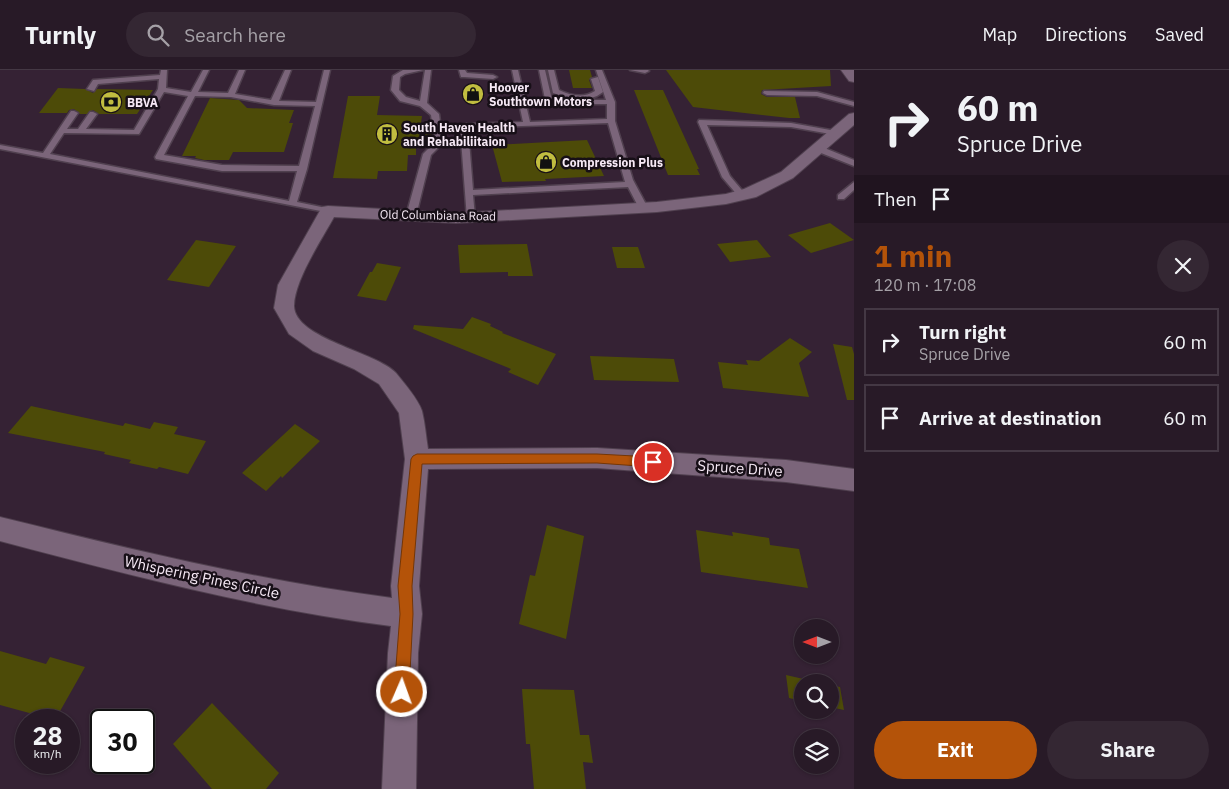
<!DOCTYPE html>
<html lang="en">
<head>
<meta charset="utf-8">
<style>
  :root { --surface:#281a27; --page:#342733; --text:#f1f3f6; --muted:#a5a1a7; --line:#443844; --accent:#b45309 }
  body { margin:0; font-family:"IBM Plex Sans",sans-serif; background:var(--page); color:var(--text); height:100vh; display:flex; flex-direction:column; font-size:19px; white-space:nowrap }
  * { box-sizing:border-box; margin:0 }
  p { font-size:16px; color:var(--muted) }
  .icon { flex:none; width:28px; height:28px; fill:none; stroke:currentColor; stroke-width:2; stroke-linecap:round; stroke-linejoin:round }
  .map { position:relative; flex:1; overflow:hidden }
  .panel { display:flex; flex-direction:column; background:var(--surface); width:375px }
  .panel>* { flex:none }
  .top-card { background:#281a27; color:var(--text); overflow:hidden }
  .needle { width:32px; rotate:270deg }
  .buttons { position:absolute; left:794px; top:549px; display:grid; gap:10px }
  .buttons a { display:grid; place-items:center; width:45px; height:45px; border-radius:50%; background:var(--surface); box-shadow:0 1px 4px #0004,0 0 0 1px var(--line); font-size:25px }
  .speed { position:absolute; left:15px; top:639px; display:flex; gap:10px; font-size:25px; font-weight:700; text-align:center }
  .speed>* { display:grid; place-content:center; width:65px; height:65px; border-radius:50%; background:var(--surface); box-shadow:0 1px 4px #0004,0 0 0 1px var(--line); line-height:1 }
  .speed small { font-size:12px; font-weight:400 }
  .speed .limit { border:2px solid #111; border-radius:8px; background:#fff; color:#111 }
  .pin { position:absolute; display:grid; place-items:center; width:42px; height:42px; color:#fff; margin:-21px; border:2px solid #fff; border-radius:50%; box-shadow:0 1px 5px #0007 }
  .me { position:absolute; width:55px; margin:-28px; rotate:2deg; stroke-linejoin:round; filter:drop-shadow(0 0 4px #0008) }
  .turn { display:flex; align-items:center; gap:18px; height:105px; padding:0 20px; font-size:22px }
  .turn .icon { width:65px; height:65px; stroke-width:2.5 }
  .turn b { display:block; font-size:35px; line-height:42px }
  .then { display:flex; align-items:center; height:48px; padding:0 20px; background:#0003; gap:10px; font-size:19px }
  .round { display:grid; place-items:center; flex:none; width:52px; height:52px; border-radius:26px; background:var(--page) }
  .overview { display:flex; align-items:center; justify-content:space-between; height:85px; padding:0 20px }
  h1 { font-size:30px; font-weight:700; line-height:38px; color:var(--accent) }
  .primary-button { display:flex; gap:10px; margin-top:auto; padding:10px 20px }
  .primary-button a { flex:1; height:58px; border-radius:30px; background:var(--accent); color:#fff; font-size:20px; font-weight:700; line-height:58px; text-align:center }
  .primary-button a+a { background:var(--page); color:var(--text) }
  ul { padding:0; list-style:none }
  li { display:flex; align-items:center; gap:15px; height:68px; margin:0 10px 8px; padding:0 10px; border:2px solid var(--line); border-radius:0px }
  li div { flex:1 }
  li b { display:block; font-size:19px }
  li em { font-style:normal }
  header { display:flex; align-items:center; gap:30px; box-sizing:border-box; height:70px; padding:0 25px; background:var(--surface); border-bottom:1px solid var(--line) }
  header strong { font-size:24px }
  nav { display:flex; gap:28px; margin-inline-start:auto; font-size:18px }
  .search { width:350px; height:45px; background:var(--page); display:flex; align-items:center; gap:12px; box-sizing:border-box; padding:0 18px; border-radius:28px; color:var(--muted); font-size:19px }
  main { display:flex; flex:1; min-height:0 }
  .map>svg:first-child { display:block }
  .building { fill:#4d4b08 }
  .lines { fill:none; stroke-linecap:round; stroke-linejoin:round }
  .service-casing { stroke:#50404f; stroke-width:3 }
  .minor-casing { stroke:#50404f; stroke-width:2 }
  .service { fill:#7b657a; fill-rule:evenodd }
  .minor { fill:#7b657a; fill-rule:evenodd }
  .route { fill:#b45309; stroke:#753606 }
  .labels { text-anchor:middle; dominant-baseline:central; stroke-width:5; stroke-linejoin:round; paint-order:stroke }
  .far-poi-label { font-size:12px; font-weight:bold; fill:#f6e9f5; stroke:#170f17; text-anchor:start }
  .far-street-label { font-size:12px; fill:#f6e9f5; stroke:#170f17 }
  .street-label { font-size:15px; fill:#f6e9f5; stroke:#170f17 }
</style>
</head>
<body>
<header>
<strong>Turnly</strong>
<div class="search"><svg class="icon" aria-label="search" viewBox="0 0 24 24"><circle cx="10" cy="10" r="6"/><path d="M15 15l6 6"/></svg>Search here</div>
<nav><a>Map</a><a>Directions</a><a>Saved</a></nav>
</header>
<main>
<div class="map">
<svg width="854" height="719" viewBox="0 0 854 719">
  <rect width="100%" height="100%" fill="#352234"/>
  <g class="building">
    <polygon points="569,0 590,0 592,7 589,10 592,18 573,18"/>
    <polygon points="666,0 830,0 831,16 762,20 761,24 767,27 795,27 800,48 789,48 693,37"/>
    <polygon points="58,18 85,19 93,23 97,19 153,20 137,44 99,44 93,40 87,44 80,44 74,39 69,40 67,43 39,43"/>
    <polygon points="634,20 663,20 699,99 697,99 700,105 668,105"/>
    <polygon points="348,26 380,26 377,45 422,46 421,53 430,53 432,67 430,72 416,72 416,85 408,85 407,101 378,101 377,109 333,108"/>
    <polygon points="210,28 239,30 247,38 294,40 289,53 293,53 284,82 233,82 229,90 204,90 195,88 196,86 182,86"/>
    <polygon points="587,70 604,106 545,109 546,111 502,112 492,75"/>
    <polygon points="830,153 854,170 811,183 788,165"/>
    <polygon points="196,170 236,176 209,217 167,210"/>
    <polygon points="757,170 771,187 730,192 717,174"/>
    <polygon points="527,174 533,206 508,206 508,202 460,203 458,175"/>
    <polygon points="612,177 638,177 645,198 617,198"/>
    <polygon points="377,193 401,197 386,231 357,226 370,202 372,202"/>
    <polygon points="472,247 491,254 490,256 503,262 502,263 556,284 538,315 508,302 511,299 413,259 414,255 463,259"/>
    <polygon points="790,268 812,282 799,293 809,327 723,318 718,292 748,295 746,290 759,291"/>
    <polygon points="833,274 852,277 854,284 854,330 847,330"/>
    <polygon points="590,286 674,289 679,312 594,310"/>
    <polygon points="31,336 123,356 125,353 150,359 154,352 178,357 174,364 206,371 188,404 159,397 157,399 129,393 131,390 104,384 105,382 8,363"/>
    <polygon points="295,354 320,371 282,408 281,406 266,421 242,403"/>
    <polygon points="547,455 584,466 566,569 519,554 530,505 535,506"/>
    <polygon points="696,460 733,466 732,462 769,468 770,475 799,479 808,518 701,502"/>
    <polygon points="0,581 46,594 50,587 85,597 55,650 0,635"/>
    <polygon points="786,605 808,610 820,612 802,612 802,631 789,628"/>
    <polygon points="830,615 840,617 844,640 830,637"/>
    <polygon points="522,619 574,620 580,665 589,665 593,693 583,692 586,719 534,719 530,674 526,674"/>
    <polygon points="212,633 279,703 266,719 212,719 173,674"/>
  </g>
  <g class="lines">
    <g class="service-casing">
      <g id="service">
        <path d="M161,0H167L166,18L191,22L203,0H209L198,22L228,23L239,0H245L235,24L271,30L285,0H291L279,31L316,32L324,0H330L307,99L297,132L331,139V143L0,79V75L43,83L71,41H74L78,43L67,59H78L90,42H93L97,44L86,59L134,60L158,19L159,9L98,14L94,21L87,19L93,10L160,5ZM164,22L188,26L155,87L156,89L222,101H297L289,131L50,84L64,63L139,64ZM195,26L231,27L274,35L315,36L299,96L222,95L164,85Z"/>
        <polygon points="403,0 423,0 405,4 400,7 399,20 406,27 420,31 425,0 431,0 427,33 439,44 442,67 439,77 431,85 416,146 411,149 406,146 423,84 431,76 434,67 431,45 420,36 400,31 391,20 393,6"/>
        <polygon points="459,0 465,0 467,3 493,5 497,7 493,9 464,7 461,7"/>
        <path d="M512,0H518L530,52L607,49V34H546L539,0H545L552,30H575L553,23L548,0H554L559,20C571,26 584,28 595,21L591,9L598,7L603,22L597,26L585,30H606L596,0H602L615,32V51L633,110L648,138L646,140H640L628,117L473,125L475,147L473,149H467L460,56L464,54L523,52ZM608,53L625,112L473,120L468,58Z"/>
        <polygon points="630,0 648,0 649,1 645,3"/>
        <polygon points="764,21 817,22 854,32 854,36 817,26 767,25 763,23"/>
        <polygon points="699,50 791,53 836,61 840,63 836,65 791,57 707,55 730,106 746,125 742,128 739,127 722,107 698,52"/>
        <polygon points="816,77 822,77 854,90 854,96 816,81"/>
        <polygon points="854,112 854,120 844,129 838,129 838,125"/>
      </g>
    </g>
    <g class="minor-casing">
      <g id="minor">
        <polygon points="841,0 854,0 854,12 849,11"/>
        <path d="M854,43V55L793,108L756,127L726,134L657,142L456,153L334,147C322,169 294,211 294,236C295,269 377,282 396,303C404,313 418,329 422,341C425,353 426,367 428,379L597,378L786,390L854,399V421L786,412L597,398L428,399L419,516L422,544L418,583L416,719H382L388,583L391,556C258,539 129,505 0,471V447C130,479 259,511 392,528L391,516L405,389L399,343L379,314L354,299L313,281L289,264L274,238L278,215L322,137L328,136L456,143L657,132L726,124L744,119L781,102L849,44Z"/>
      </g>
    </g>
    <use href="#service" class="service"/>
    <use href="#minor" class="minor"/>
  </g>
  <polygon class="route" points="417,384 597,384 653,387 658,389 659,392 658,396 653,397 597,393 422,394 412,516 413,544 409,622 407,627 402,630 397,627 394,622 400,544 398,516 411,389 413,386"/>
  <defs>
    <g id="shop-disc" transform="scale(1.125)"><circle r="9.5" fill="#c1bd40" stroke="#170f17"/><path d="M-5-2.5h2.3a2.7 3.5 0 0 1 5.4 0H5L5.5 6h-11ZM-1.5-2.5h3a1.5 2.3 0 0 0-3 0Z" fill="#111"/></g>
    <g id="bank-disc" transform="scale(1.125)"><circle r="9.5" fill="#c1bd40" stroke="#170f17"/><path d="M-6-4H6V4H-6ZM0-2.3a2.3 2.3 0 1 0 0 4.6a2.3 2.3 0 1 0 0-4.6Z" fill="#111"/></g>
    <g id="building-disc" transform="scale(1.125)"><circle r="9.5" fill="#c1bd40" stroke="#170f17"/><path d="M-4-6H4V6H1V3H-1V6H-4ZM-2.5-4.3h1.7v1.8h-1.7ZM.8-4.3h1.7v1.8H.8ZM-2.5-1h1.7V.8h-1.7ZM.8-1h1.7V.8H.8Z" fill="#111"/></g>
  </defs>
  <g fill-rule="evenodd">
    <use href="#shop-disc" x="473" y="24"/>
    <use href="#bank-disc" x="111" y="32"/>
    <use href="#building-disc" x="387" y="64"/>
    <use href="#shop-disc" x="546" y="92"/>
  </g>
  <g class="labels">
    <g class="far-poi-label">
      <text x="489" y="17">Hoover<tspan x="489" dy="14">Southtown Motors</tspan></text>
      <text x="127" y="32">BBVA</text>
      <text x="403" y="57">South Haven Health<tspan x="403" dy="14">and Rehabiliitaion</tspan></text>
      <text x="562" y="92">Compression Plus</text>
    </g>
    <g class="far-street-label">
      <text transform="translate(438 145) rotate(1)">Old Columbiana Road</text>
    </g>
    <g class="street-label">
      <text transform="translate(740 398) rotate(4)">Spruce Drive</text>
      <text transform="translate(202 507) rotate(12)">Whispering Pines Circle</text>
    </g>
  </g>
</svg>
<div class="buttons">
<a><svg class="needle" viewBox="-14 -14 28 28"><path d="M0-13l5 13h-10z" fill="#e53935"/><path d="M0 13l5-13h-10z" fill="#a5a1a7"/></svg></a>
<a><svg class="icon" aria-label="search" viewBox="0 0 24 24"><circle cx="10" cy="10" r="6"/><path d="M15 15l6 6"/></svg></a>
<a><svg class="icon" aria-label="layers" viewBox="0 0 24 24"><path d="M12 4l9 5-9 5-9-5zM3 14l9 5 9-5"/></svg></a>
</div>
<div class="speed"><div>28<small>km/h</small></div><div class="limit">30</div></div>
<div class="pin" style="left:653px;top:392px;background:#d93025"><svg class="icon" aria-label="arrive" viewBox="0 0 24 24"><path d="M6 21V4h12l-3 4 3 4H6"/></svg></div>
<svg class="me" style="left:402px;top:622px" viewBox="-20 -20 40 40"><circle r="17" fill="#b45309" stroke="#fff" stroke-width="3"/><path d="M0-11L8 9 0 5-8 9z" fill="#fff"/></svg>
</div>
<section class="panel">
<div class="top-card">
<div class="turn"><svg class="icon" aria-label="right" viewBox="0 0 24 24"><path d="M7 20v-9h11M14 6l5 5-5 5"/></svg><div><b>60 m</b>Spruce Drive</div></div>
<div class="then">Then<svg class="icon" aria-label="arrive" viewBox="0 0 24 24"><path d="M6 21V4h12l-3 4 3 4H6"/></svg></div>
</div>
<div class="overview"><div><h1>1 min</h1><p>120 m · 17:08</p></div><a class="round"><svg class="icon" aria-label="close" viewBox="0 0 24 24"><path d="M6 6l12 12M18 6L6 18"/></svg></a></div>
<ul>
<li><svg class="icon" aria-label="right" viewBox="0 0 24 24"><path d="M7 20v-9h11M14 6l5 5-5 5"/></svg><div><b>Turn right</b><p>Spruce Drive</p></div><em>60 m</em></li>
<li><svg class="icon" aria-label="arrive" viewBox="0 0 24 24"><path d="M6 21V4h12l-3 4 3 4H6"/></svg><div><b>Arrive at destination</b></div><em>60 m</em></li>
</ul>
<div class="primary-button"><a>Exit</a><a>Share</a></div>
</section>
</main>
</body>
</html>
